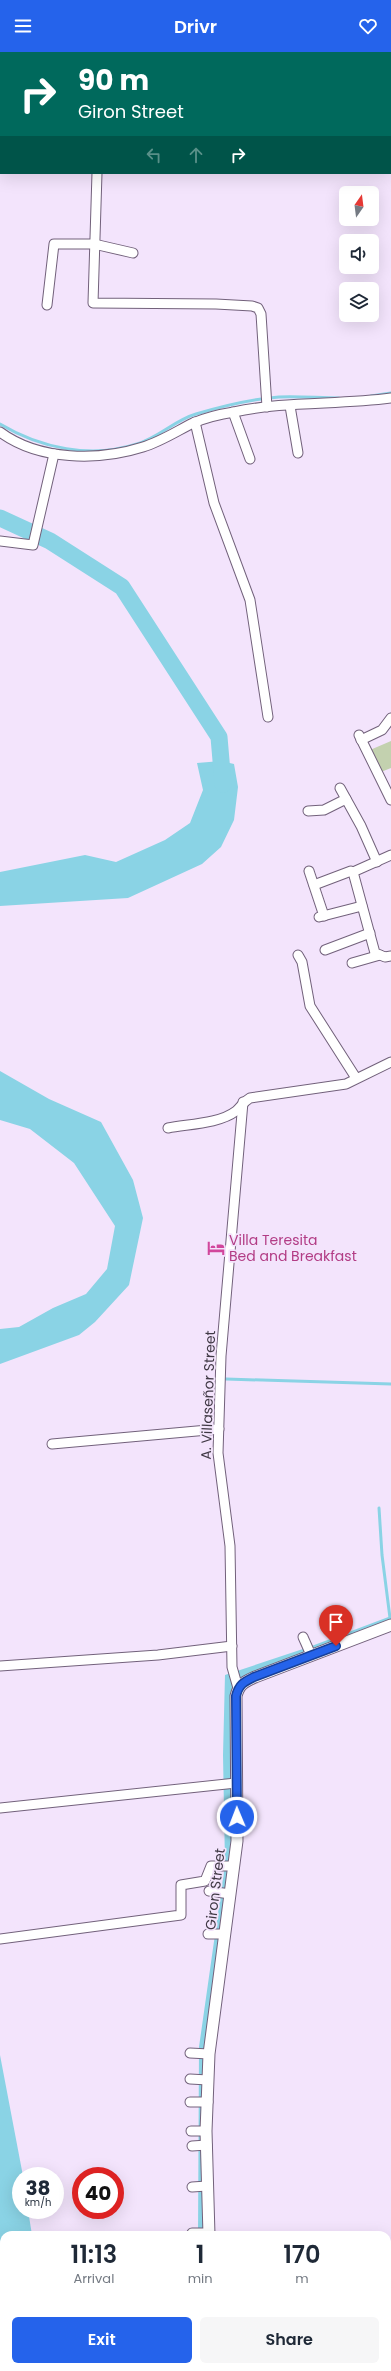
<!DOCTYPE html>
<html lang="en">
<head>
<meta charset="utf-8">
<style>
  :root { --surface:#fff; --page:#f6f6f7; --text:#1f2937; --muted:#747a83; --accent:#2563eb }
  body { margin:0; font-family:Poppins,sans-serif; background:var(--page); color:var(--text); height:100vh; display:flex; flex-direction:column; font-size:15px; white-space:nowrap }
  * { box-sizing:border-box; margin:0 }
  p { font-size:13px; color:var(--muted) }
  .icon { flex:none; width:22px; height:22px; fill:none; stroke:currentColor; stroke-width:2; stroke-linecap:round; stroke-linejoin:round }
  .map { position:relative; flex:1; overflow:hidden }
  .panel { position:absolute; left:0px; top:2179px; width:391px; height:140px; display:flex; flex-direction:column; background:var(--surface); border-radius:12px 12px 0 0; box-shadow:0 4px 16px #0002 }
  .panel>* { flex:none }
  .banner { position:absolute; left:0px; top:0px; width:391px; height:122px; box-shadow:0 4px 16px #0002; background:#00695c; color:#fff; overflow:hidden }
  .needle { width:26px; rotate:14deg }
  .tools { position:absolute; left:339px; top:134px; display:grid; gap:8px }
  .tools a { display:grid; place-items:center; width:40px; height:40px; border-radius:6px; background:var(--surface); box-shadow:0 4px 16px #0002; font-size:20px }
  .speed { position:absolute; left:12px; top:2115px; display:flex; gap:8px; font-size:20px; font-weight:700; text-align:center }
  .speed>* { display:grid; place-content:center; width:52px; height:52px; border-radius:50%; background:var(--surface); box-shadow:0 4px 16px #0002; line-height:1 }
  .speed small { font-size:10px; font-weight:400 }
  .speed .limit { border:6px solid #d22; background:#fff; color:#111 }
  .pin { position:absolute; display:grid; place-items:center; width:34px; height:34px; color:#fff; margin:-41px -17px; border-radius:50% 50% 50% 0; rotate:-45deg; box-shadow:0 0 4px #0007 }
  .pin .icon { rotate:45deg }
  .me { position:absolute; width:44px; margin:-22px; rotate:359deg; stroke-linejoin:round; filter:drop-shadow(0 0 3px #0008) }
  .turn { display:flex; align-items:center; gap:14px; height:84px; padding:0 12px; font-size:18px }
  .turn .icon { width:52px; height:52px; stroke-width:2.5 }
  .turn b { display:block; font-size:28px; line-height:34px }
  .lanes { display:flex; align-items:center; height:38px; padding:0 12px; background:#0003; justify-content:center; gap:20px; direction:ltr }
  .lanes .off { opacity:.35 }
  .eta { display:flex; justify-content:space-evenly; align-items:center; height:68px; text-align:center }
  .eta b { font-size:24px; font-weight:600; line-height:28px }
  .cta { display:flex; gap:8px; margin-top:auto; padding:8px 12px }
  .cta a { flex:1; height:46px; border-radius:6px; background:var(--accent); color:#fff; font-size:16px; font-weight:600; line-height:46px; text-align:center }
  .cta a+a { background:var(--page); color:var(--text) }
  header { display:flex; justify-content:space-between; align-items:center; height:52px; padding:0 12px; background:var(--accent); color:#fff; font-size:18px; font-weight:600 }
  .map>svg:first-child { display:block }
  .green { fill:#c3d1af }
  .water { fill:#8ad3e5 }
  .lines { fill:none; stroke-linecap:round; stroke-linejoin:round }
  .stream { stroke:#8ad3e5; stroke-width:3 }
  .river { stroke:#8ad3e5; stroke-width:17 }
  .minor-casing { stroke:#72617b; stroke-width:11 }
  .tertiary-casing { stroke:#72617b; stroke-width:13 }
  .secondary-casing { stroke:#72617b; stroke-width:15 }
  .minor { stroke:#fff; stroke-width:9 }
  .tertiary { stroke:#fff; stroke-width:11 }
  .secondary { stroke:#fff; stroke-width:13 }
  .route-casing { stroke:#184099; stroke-width:10 }
  .route { stroke:#2563eb; stroke-width:7 }
  .labels { text-anchor:middle; dominant-baseline:central; stroke-width:3.5; stroke-linejoin:round; paint-order:stroke }
  .hotel-label { font-size:14px; fill:#b23c85; stroke:#f3e4fc; text-anchor:start }
  .street-label { font-size:14px; fill:#403945; stroke:#f3e4fc }
</style>
</head>
<body>
<header><svg class="icon" aria-label="menu" viewBox="0 0 24 24"><path d="M4 6h16M4 12h16M4 18h16"/></svg>Drivr<svg class="icon" aria-label="heart" viewBox="0 0 24 24"><path d="M12 20l-8-8c-3-5 5-10 8-4 3-6 11-1 8 4z"/></svg></header>
<div class="map">
<svg width="391" height="2319" viewBox="0 0 391 2319">
  <rect width="100%" height="100%" fill="#f3e4fc"/>
  <polygon class="green" points="391,689 391,716 381,720 370,698"/>
  <g class="water">
    <polygon points="221,709 234,712 238,735 234,768 221,795 202,812 128,846 0,854 0,820 85,803 116,810 165,788 190,771 203,738 197,711"/>
    <polygon points="0,1019 49,1047 101,1070 133,1128 143,1166 129,1233 95,1270 79,1283 0,1312 0,1277 19,1275 53,1256 86,1242 107,1217 115,1174 74,1111 30,1077 0,1068"/>
    <polygon points="391,1564 391,1567 242,1625 234,1631 231,1808 219,1896 205,2183 198,2183 199,1995 225,1812 223,1703 225,1623 309,1595"/>
    <polygon points="0,2003 23,2124 21,2124 21,2158 28,2158 32,2183 4,2183 5,2315 3,2319 0,2319"/>
  </g>
  <g class="lines">
    <g class="stream">
      <polyline points="371,344 391,341"/>
      <path d="M0,372C40,396 91,407 137,392C158,386 175,368 196,362C223,354 251,347 279,345C299,344 319,346 339,346"/>
      <polyline points="226,1327 391,1332"/>
      <polyline points="379,1456 382,1503 390,1566"/>
    </g>
    <polyline class="river" points="0,466 50,489 122,535 219,685 223,732"/>
    <g class="minor-casing">
      <g id="minor">
        <polyline points="97,121 93,251 216,252 252,254 258,256 261,262 267,355"/>
        <polyline points="47,253 54,192 94,192 133,201"/>
        <polyline points="290,354 298,401"/>
        <polyline points="233,360 250,407"/>
        <polyline points="195,370 214,451 250,548 268,665"/>
        <path d="M0,380C39,409 99,409 143,395C160,390 177,379 193,371C205,366 221,362 234,360C285,349 339,353 391,346"/>
        <polyline points="0,489 33,493 54,402"/>
        <polyline points="359,683 391,748"/>
        <polyline points="361,688 382,678 391,666"/>
        <polyline points="340,736 361,774 377,810"/>
        <polyline points="308,759 324,758 346,747"/>
        <polyline points="391,803 353,820 375,901 385,905 391,904"/>
        <polyline points="309,819 324,864"/>
        <polyline points="314,833 351,819"/>
        <polyline points="319,865 362,854"/>
        <polyline points="325,898 370,881"/>
        <polyline points="298,903 302,910 310,954 356,1026"/>
        <polyline points="352,911 380,903"/>
        <path d="M168,1076C188,1072 219,1072 236,1059C241,1055 243,1050 250,1046L346,1032L391,1010"/>
        <polyline points="52,1392 219,1377"/>
        <polyline points="303,1585 311,1603"/>
        <polyline points="0,1614 158,1603 232,1594"/>
        <polyline points="238,1636 232,1615 230,1494 218,1401 221,1304 243,1050"/>
        <polyline points="0,1756 236,1731"/>
        <polyline points="209,1839 230,1842"/>
        <polyline points="208,1882 224,1882"/>
        <polyline points="0,1887 181,1863 181,1833 205,1829 211,1814 234,1814"/>
        <polyline points="190,2001 209,2002"/>
        <polyline points="190,2027 208,2028"/>
        <polyline points="190,2050 208,2050"/>
        <polyline points="191,2079 206,2079"/>
        <polyline points="192,2094 207,2093"/>
        <polyline points="192,2135 207,2134"/>
        <polyline points="192,2181 209,2181"/>
      </g>
    </g>
    <g class="tertiary-casing">
      <g id="tertiary">
        <path d="M209,2183L206,2079L209,2002L237,1789L236,1644C239,1632 244,1630 255,1625L391,1573"/>
        <polyline points="173,2319 175,2315"/>
      </g>
    </g>
    <g class="secondary-casing">
      <g id="secondary">
        <polyline points="0,77 1,77"/>
        <polyline points="390,98 391,98"/>
      </g>
    </g>
    <use href="#minor" class="minor"/>
    <use href="#tertiary" class="tertiary"/>
    <use href="#secondary" class="secondary"/>
  </g>
  <g class="lines">
    <g class="route-casing">
      <path id="route" d="M237,1765L236,1644C239,1632 244,1630 254,1625L336,1594"/>
    </g>
    <use href="#route" class="route"/>
  </g>
  <defs>
    <g id="hotel-bare" transform="scale(1.38)"><path d="M-6-4.5h1.5V1H6V5H4.5V3h-9V5H-6ZM-4 0a1.8 1.8 0 1 1 3.6 0ZM.5 0V-2.5h3Q6-2.5 6 0Z" fill="#d1479c" stroke="#f3e4fc" stroke-width="2.5" paint-order="stroke"/></g>
  </defs>
  <g fill-rule="evenodd">
    <use href="#hotel-bare" x="216" y="1196"/>
  </g>
  <g class="labels">
    <g class="hotel-label">
      <text x="229" y="1188">Villa Teresita<tspan x="229" dy="16">Bed and Breakfast</tspan></text>
    </g>
    <g class="street-label">
      <text transform="translate(208 1343) rotate(-88)">A. Villaseñor Street</text>
      <text transform="translate(215 1837) rotate(-83)">Giron Street</text>
    </g>
  </g>
</svg>
<div class="tools">
<a><svg class="needle" viewBox="-14 -14 28 28"><path d="M0-13l5 13h-10z" fill="#e53935"/><path d="M0 13l5-13h-10z" fill="#747a83"/></svg></a>
<a><svg class="icon" aria-label="sound" viewBox="0 0 24 24"><path d="M4 9h4l5-4v14l-5-4H4zM17 9q2 3 0 6"/></svg></a>
<a><svg class="icon" aria-label="layers" viewBox="0 0 24 24"><path d="M12 4l9 5-9 5-9-5zM3 14l9 5 9-5"/></svg></a>
</div>
<div class="speed"><div>38<small>km/h</small></div><div class="limit">40</div></div>
<div class="pin" style="left:336px;top:1594px;background:#d93025"><svg class="icon" aria-label="arrive" viewBox="0 0 24 24"><path d="M6 21V4h12l-3 4 3 4H6"/></svg></div>
<svg class="me" style="left:237px;top:1765px" viewBox="-20 -20 40 40"><circle r="17" fill="#2563eb" stroke="#fff" stroke-width="3"/><path d="M0-11L8 9 0 5-8 9z" fill="#fff"/></svg>
<div class="banner">
<div class="turn"><svg class="icon" aria-label="right" viewBox="0 0 24 24"><path d="M7 20v-9h11M14 6l5 5-5 5"/></svg><div><b>90 m</b>Giron Street</div></div>
<div class="lanes"><svg class="icon off" aria-label="left" viewBox="0 0 24 24"><path d="M17 20v-9H6M10 6l-5 5 5 5"/></svg><svg class="icon off" aria-label="ahead" viewBox="0 0 24 24"><path d="M12 20V5M6 11l6-6 6 6"/></svg><svg class="icon" aria-label="right" viewBox="0 0 24 24"><path d="M7 20v-9h11M14 6l5 5-5 5"/></svg></div>
</div>
<section class="panel">
<div class="eta">
<div><b>11:13</b><p>Arrival</p></div>
<div><b>1</b><p>min</p></div>
<div><b>170</b><p>m</p></div>
</div>
<div class="cta"><a>Exit</a><a>Share</a></div>
</section>
</div>
</body>
</html>
